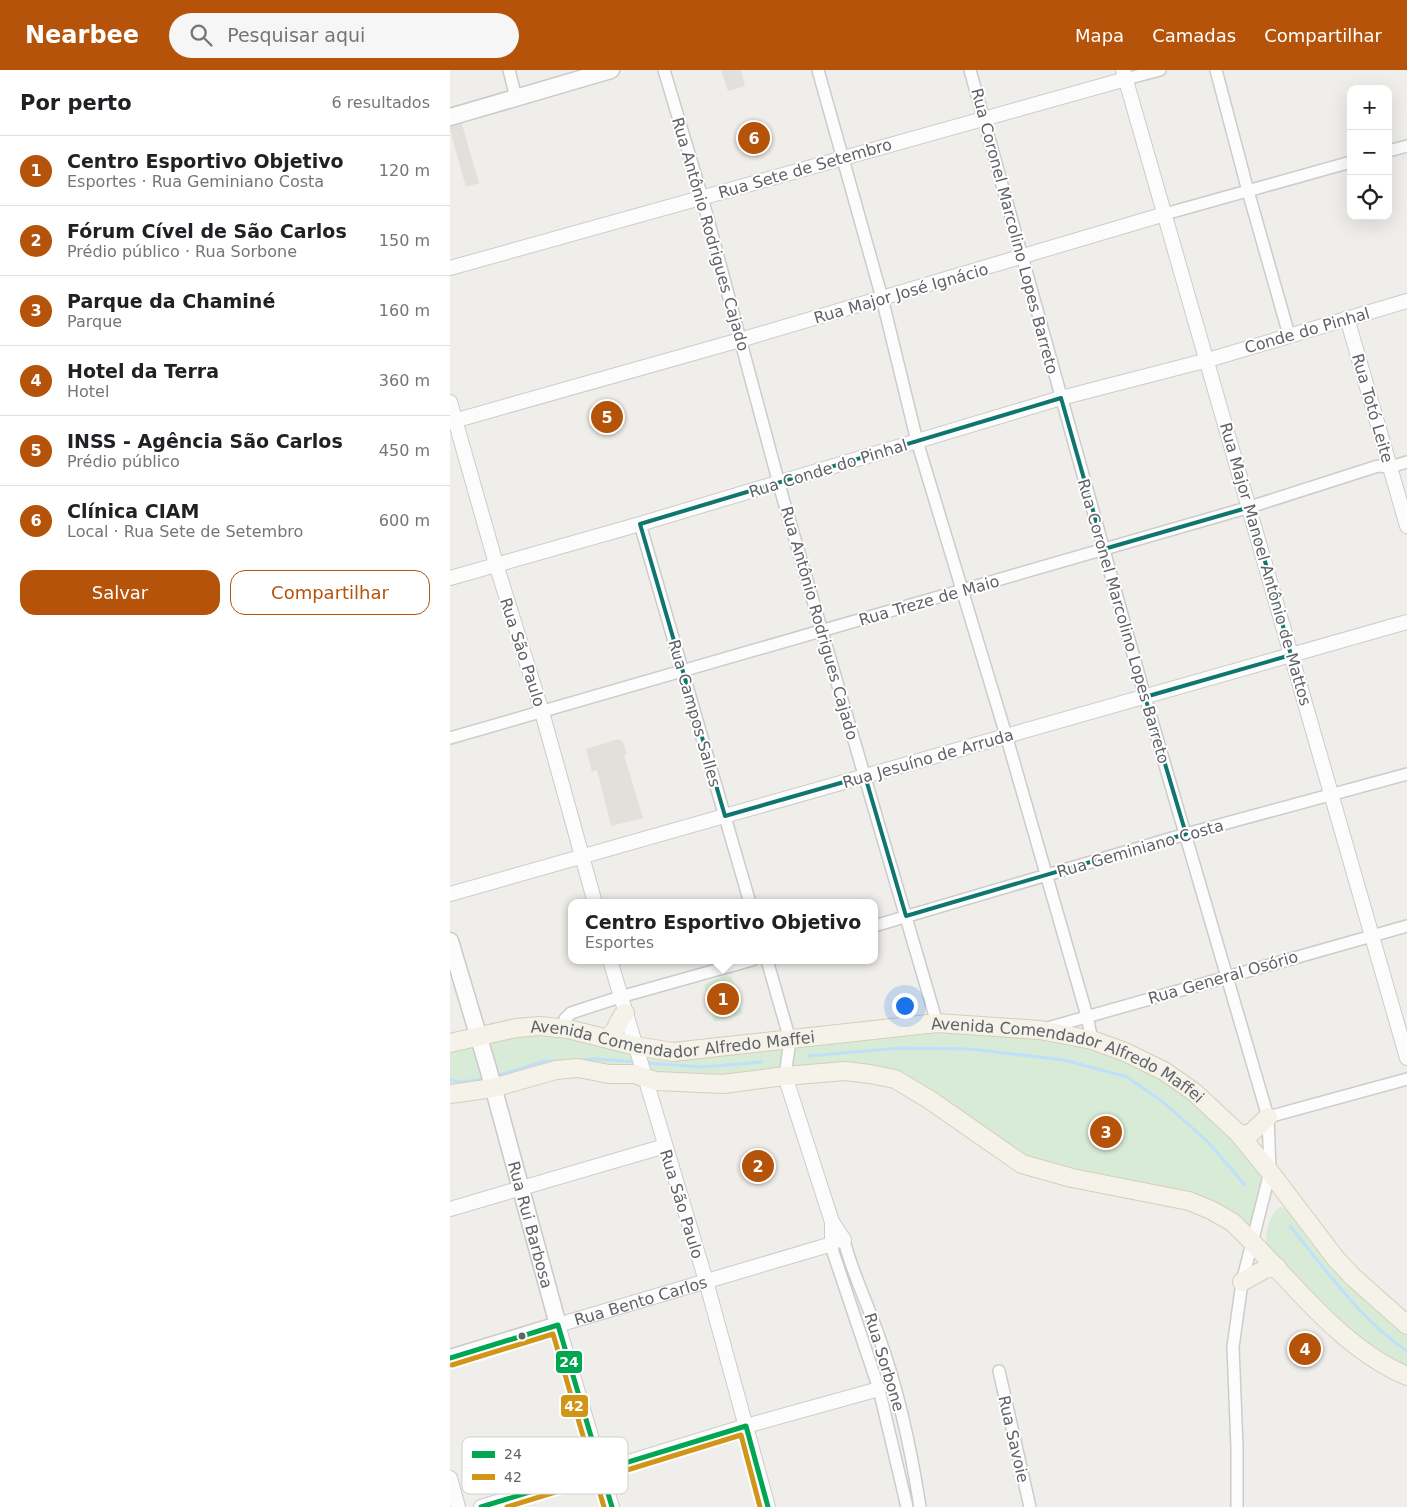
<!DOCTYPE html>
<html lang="pt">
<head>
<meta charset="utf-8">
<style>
	body { margin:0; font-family:"DejaVu Sans",sans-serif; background:#f6f6f6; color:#202124 }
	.controls { position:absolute; right:15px; top:15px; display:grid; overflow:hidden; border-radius:10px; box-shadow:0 5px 20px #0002 }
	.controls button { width:45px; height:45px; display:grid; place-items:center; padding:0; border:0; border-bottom:1px solid #e0e0e0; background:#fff; color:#202124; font:25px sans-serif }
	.you { position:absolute; left:454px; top:935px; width:18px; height:18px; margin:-12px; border:4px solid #fff; border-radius:50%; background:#1a73e8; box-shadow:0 0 0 8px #1a73e833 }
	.badge { display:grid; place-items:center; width:32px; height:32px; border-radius:50%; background:#b45309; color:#fff; font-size:16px; font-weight:700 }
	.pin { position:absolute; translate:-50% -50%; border:2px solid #fff; box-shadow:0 1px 5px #0006 }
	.popup { position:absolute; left:118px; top:829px; width:310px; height:65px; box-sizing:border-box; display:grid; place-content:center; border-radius:10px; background:#fff; filter:drop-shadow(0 1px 4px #0005); font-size:16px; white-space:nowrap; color:#757577 }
	.popup b { font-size:19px; color:#202124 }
	.popup::after { content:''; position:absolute; left:50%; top:100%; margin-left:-10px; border:10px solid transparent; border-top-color:#fff }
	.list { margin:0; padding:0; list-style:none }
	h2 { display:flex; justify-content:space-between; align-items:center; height:65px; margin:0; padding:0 20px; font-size:21px }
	h2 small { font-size:16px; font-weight:400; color:#757577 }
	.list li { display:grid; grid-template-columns:32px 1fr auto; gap:15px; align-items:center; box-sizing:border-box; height:70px; padding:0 20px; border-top:1px solid #e0e0e0 }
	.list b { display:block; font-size:19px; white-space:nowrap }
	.list p { margin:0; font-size:16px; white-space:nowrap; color:#757577 }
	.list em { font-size:16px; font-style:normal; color:#757577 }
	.actions { display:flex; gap:10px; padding:15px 20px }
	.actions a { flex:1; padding:11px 0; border:1px solid #b45309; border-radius:15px; text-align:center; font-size:18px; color:#b45309 }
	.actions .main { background:#b45309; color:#fff }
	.icon { flex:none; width:28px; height:28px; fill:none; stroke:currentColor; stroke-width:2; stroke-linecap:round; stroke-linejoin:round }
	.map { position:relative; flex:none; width:957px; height:1437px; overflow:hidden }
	header { display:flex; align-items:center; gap:30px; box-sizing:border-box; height:70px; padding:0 25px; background:#b45309; color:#fff }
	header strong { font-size:24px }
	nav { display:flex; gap:28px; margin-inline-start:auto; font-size:18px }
	.search { width:350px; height:45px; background:#f6f6f6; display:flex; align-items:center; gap:12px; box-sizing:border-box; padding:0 18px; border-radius:28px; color:#757577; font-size:19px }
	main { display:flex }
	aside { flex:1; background:#fff }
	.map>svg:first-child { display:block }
</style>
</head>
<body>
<header>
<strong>Nearbee</strong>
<div class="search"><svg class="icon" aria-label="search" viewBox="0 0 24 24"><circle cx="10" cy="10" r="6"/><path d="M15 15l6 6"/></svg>Pesquisar aqui</div>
<nav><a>Mapa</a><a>Camadas</a><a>Compartilhar</a></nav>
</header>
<main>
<aside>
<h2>Por perto<small>6 resultados</small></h2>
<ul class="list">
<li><span class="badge">1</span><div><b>Centro Esportivo Objetivo</b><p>Esportes · Rua Geminiano Costa</p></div><em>120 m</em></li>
<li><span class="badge">2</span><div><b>Fórum Cível de São Carlos</b><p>Prédio público · Rua Sorbone</p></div><em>150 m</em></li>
<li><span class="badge">3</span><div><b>Parque da Chaminé</b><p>Parque</p></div><em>160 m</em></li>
<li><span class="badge">4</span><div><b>Hotel da Terra</b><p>Hotel</p></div><em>360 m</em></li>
<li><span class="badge">5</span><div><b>INSS - Agência São Carlos</b><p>Prédio público</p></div><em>450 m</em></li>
<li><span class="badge">6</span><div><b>Clínica CIAM</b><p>Local · Rua Sete de Setembro</p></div><em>600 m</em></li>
</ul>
<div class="actions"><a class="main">Salvar</a><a>Compartilhar</a></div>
</aside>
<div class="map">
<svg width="957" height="1437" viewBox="0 0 957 1437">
	<rect width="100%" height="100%" fill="#efeeea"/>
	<!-- education -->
	<path fill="#e2e0da" d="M271,0H291L295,16L278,21Z
		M11,51L29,113L16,117L0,60V54Z
		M168,669L173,672L177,684L174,685L193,748L161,756L147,700L142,702L136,679Z"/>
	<!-- green -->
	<path fill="#d8ebd6" d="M277,906L282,907L293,944L264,952L254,915L260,911Z
		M487,953L590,960L714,1001L820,1102L803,1171L782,1152L597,1102L420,1004L273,1014L128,998L0,1024V973L66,958L223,982Z
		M831,1137H835L957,1262V1297L917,1275L892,1253L817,1176C814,1165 820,1142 831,1137Z"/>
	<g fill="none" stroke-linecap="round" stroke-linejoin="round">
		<!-- stream -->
		<path stroke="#bfe0f9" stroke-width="3" d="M358,986L449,978L520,979L614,990L677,1007L713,1032L758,1072L795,1115
			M128,990L146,989L187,992
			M196,993L253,997L312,992
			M46,1006L95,991H115
			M0,1010L12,1012L35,1009
			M840,1156C875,1199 910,1249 957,1281"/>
		<!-- minor casing -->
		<g stroke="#cbcccc" stroke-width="14">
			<path id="minor" d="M59,0L66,28
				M214,0L252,127L332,425L487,953
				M368,0L432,228L467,371L556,665L637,946L642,970
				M520,0L695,627L818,1047L820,1102L792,1212L783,1277L787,1377V1437
				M766,0L798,121L839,265
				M676,9L710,0
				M938,81L957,76
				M715,144L901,92
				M190,454L300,833
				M0,668L800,437L928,396L940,397L957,392
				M424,856L736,764L957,704
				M317,890L340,970L335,1006
				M118,959L115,955V949L121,943L170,927L302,890
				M594,959L957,856
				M818,1047L957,1009
				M549,1301L580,1437
				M457,1437L429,1319L383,1182L382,1174L394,1170C402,1203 418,1234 429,1267C449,1322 461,1379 470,1437"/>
		</g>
		<!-- tertiary casing -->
		<g stroke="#cbcccc" stroke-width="16">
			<g id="tertiary">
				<path d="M673,0L957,988"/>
				<path d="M0,198L676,9"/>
				<path d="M897,248L957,456"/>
				<path d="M0,332L46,494L92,642L145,833"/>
				<path d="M0,352L290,270L715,144"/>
				<path d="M0,508L190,454L611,328L758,290L957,231"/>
				<path d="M0,824L957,552"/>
				<path d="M160,890L256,1211L318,1437"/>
				<path d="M335,1006L382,1152L394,1170"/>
				<path d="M0,1139L215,1076"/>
				<path d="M0,1408L8,1437"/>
				<path d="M31,1437L296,1356L429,1319"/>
				<path id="s1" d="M162,1437L108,1255L382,1174V1152"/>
			</g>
		</g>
		<!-- secondary casing -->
		<g stroke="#cacacb" stroke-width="19">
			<g id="secondary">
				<path d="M0,47L161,0"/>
				<path id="s2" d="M0,871L38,998L108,1255L0,1288"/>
			</g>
		</g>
		<!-- primary casing -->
		<g stroke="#d7ceb8" stroke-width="20">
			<g id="primary">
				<path d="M158,967C168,962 167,950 175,943"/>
				<path id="s3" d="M0,973L66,958L90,956L118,959L186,976L223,982L487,953L590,960L642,970L675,982L714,1001L744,1022L788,1063L820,1102L886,1189L903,1207L957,1255"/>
				<path d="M0,1024L43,1018L106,1000L128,998L159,1004H184L206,1011L273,1014L335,1006L395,1001L420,1004L445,1009L480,1030L572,1094L622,1108L739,1131L761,1140L782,1152C836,1203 887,1277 957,1306"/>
				<path d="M788,1063L799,1065L818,1047"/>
				<path d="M792,1212L815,1199L827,1197"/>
			</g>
		</g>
		<!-- minor -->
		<use href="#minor" stroke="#fdfcfc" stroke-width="11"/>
		<!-- tertiary -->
		<use href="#tertiary" stroke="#fdfcfc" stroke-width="14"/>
		<!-- secondary -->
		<use href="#secondary" stroke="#fdfcfc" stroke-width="16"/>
		<!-- primary -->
		<use href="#primary" stroke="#f4f2e9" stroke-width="18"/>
		<!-- bus-1 casing -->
		<g stroke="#fff" stroke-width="9">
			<path id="bus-1" d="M0,1288L108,1255L162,1437
				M31,1437L296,1356L318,1437"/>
		</g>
		<!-- bus-2 casing -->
		<g stroke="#fff" stroke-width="9">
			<path id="bus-2" d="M2,1295L103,1264L154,1437
				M57,1437L291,1365L310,1437"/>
		</g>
		<!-- bus-1 -->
		<use href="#bus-1" stroke="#00a651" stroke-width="5"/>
		<!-- bus-2 -->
		<use href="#bus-2" stroke="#d1951a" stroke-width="5"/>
	</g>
	<!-- marked area -->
	<path fill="none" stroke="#0f766e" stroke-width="4" stroke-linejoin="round" d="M611,328L654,479L800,437L841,585L695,627L736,764L456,846L415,706L275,746L190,454Z"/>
	<!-- markers -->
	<circle fill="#5f6368" stroke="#fff" stroke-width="2" cx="72" cy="1266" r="4.5"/>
	<g text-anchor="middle" stroke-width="4" stroke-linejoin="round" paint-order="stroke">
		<!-- street labels -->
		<g font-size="16" fill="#5f6368" stroke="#fff">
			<text transform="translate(355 98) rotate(-16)" y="6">Rua Sete de Setembro</text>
			<text transform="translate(565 161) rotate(75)" y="6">Rua Coronel Marcolino Lopes Barreto</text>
			<text transform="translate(261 164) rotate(74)" y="6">Rua Antônio Rodrigues Cajado</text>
			<text transform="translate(451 223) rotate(-16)" y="6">Rua Major José Ignácio</text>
			<text transform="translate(857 260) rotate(-16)" y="6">Conde do Pinhal</text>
			<text transform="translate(923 338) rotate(74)" y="6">Rua Totó Leite</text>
			<text transform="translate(378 398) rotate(-17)" y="6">Rua Conde do Pinhal</text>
			<text transform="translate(816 494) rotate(74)" y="6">Rua Major Manoel Antônio de Mattos</text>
			<text transform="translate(479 530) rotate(-16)" y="6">Rua Treze de Maio</text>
			<text transform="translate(674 551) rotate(74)" y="6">Rua Coronel Marcolino Lopes Barreto</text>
			<text transform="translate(370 553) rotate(74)" y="6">Rua Antônio Rodrigues Cajado</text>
			<text transform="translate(73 582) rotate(72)" y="6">Rua São Paulo</text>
			<text transform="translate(245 643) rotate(74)" y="6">Rua Campos Salles</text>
			<text transform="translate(478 688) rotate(-16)" y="6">Rua Jesuíno de Arruda</text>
			<text transform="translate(690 778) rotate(-16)" y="6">Rua Geminiano Costa</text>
			<text transform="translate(773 907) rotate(-16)" y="6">Rua General Osório</text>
			<text dy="6" stroke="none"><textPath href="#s3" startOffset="226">Avenida Comendador Alfredo Maffei</textPath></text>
			<text dy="6" stroke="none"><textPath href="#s3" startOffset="631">Avenida Comendador Alfredo Maffei</textPath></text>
			<text transform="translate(232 1134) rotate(73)" y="6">Rua São Paulo</text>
			<text dy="6" stroke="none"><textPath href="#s2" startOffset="295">Rua Rui Barbosa</textPath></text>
			<text dy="6" stroke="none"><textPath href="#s1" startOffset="276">Rua Bento Carlos</textPath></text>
			<text transform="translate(435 1292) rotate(73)" y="6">Rua Sorbone</text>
			<text transform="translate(564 1369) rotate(77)" y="6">Rua Savoie</text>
		</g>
	</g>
	<!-- legend -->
	<rect x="12" y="1367" width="166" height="57" rx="8" fill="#fff" stroke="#cfd0d2" stroke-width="1"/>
	<rect x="22" y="1381" width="23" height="7" fill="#00a651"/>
	<rect x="22" y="1404" width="23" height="6" fill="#d1951a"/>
	<g font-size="14" fill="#5f6368">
		<text x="54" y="1389">24</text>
		<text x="54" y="1412">42</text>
	</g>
	<g stroke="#fff" stroke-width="2">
		<rect x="105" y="1280" width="28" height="24" rx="5" fill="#00a651"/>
		<rect x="110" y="1324" width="29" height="24" rx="5" fill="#d1951a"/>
	</g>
	<g font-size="14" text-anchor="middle" font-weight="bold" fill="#fff">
		<text x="119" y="1297">24</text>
		<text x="124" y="1341">42</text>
	</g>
</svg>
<div class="controls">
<button>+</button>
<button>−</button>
<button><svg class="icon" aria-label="locate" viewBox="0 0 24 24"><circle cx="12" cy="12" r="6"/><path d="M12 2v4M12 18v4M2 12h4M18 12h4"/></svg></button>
</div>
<div class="you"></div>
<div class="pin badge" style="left:273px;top:929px">1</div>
<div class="popup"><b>Centro Esportivo Objetivo</b>Esportes</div>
<div class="pin badge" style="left:308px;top:1096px">2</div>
<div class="pin badge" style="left:656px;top:1062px">3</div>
<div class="pin badge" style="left:855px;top:1279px">4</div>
<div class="pin badge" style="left:157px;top:347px">5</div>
<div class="pin badge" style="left:304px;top:68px">6</div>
</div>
</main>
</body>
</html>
